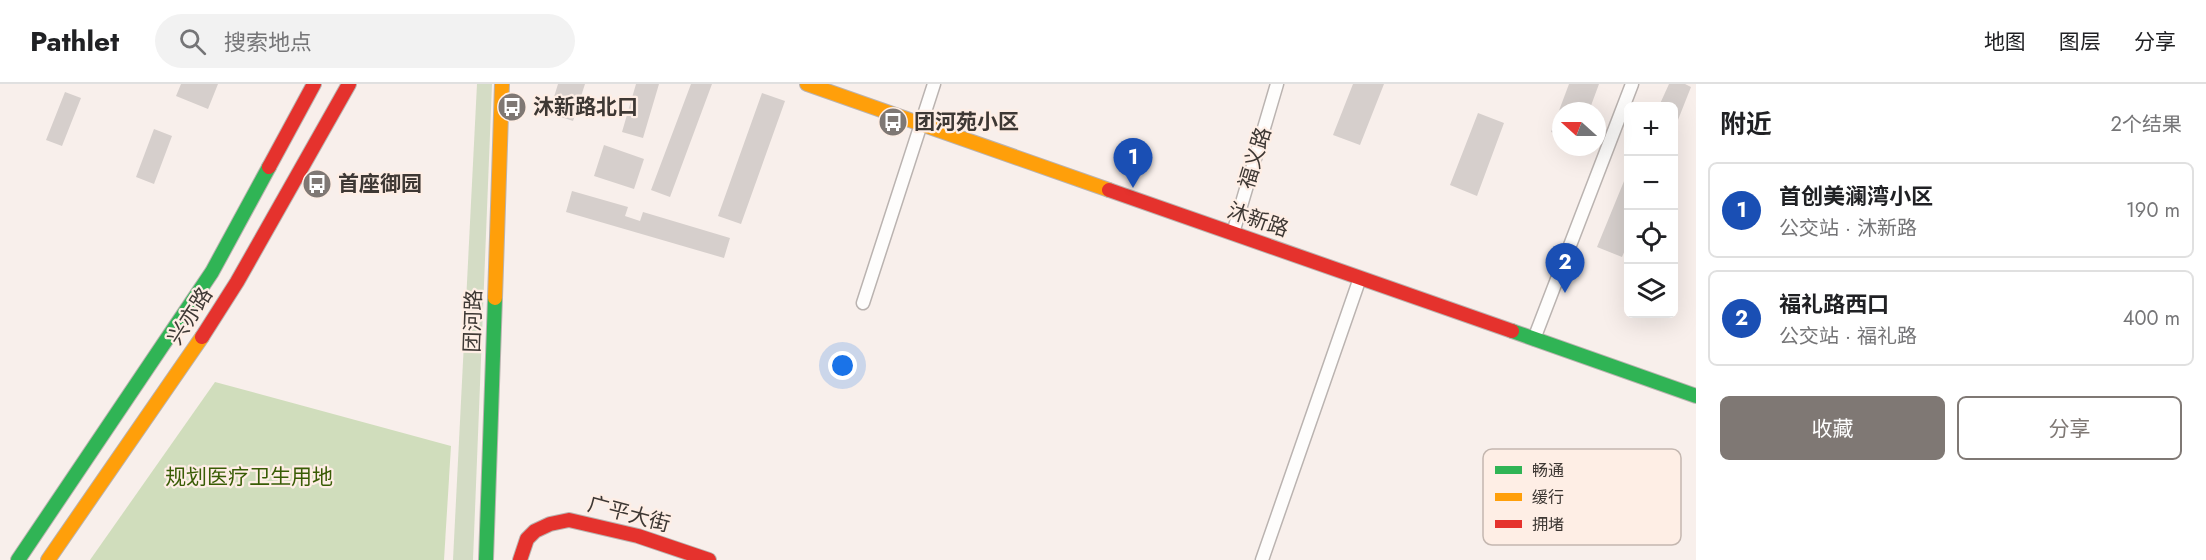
<!DOCTYPE html>
<html lang="zh">
<head>
<meta charset="utf-8">
<style>
	body { margin:0; font-family:Jost,"Noto Sans SC",sans-serif; background:#f2f2f2; color:#202124 }
	.controls { position:absolute; right:18px; top:18px; display:grid; overflow:hidden; border-radius:9px; box-shadow:0 6px 24px #0002 }
	.controls button { width:54px; height:54px; display:grid; place-items:center; padding:0; border:0; border-bottom:2px solid #e0e0e0; background:#fff; color:#202124; font:30px sans-serif }
	.compass { position:absolute; left:1552px; top:18px; width:54px; height:54px; border-radius:50%; background:#fff; box-shadow:0 6px 24px #0002; rotate:291deg }
	.you { position:absolute; left:843px; top:282px; width:21px; height:21px; margin:-15px; border:4px solid #fff; border-radius:50%; background:#1a73e8; box-shadow:0 0 0 9px #1a73e833 }
	.badge { display:grid; place-items:center; width:39px; height:39px; border-radius:50%; background:#7f7874; color:#fff; font-size:20px; font-weight:700 }
	.pin { position:absolute; translate:-50% -50px; filter:drop-shadow(0 2px 3px #0008) }
	.pin::after { content:''; position:absolute; top:32px; width:21px; height:18px; background:inherit; clip-path:polygon(0 0,100% 0,50% 100%) }
	.list { margin:0; padding:0; list-style:none }
	h2 { display:flex; justify-content:space-between; align-items:center; height:78px; margin:0; padding:0 24px; font-size:26px }
	h2 small { font-size:20px; font-weight:400; color:#757577 }
	.list li { display:grid; grid-template-columns:39px 1fr auto; gap:18px; align-items:center; box-sizing:border-box; height:96px; margin:0 12px 12px; padding:0 12px; border:2px solid #e0e0e0; border-radius:9px }
	.list b { display:block; font-size:22px; white-space:nowrap }
	.list p { margin:0; font-size:20px; white-space:nowrap; color:#757577 }
	.list em { font-size:20px; font-style:normal; color:#757577 }
	.actions { display:flex; gap:12px; padding:18px 24px }
	.actions a { flex:1; padding:14px 0; border:2px solid #7f7874; border-radius:9px; text-align:center; font-size:21px; color:#7f7874 }
	.actions .main { background:#7f7874; color:#fff }
	.icon { flex:none; width:33px; height:33px; fill:none; stroke:currentColor; stroke-width:2; stroke-linecap:round; stroke-linejoin:round }
	.map { position:relative; flex:none; width:1696px; height:476px; overflow:hidden }
	header { display:flex; align-items:center; gap:36px; box-sizing:border-box; height:84px; padding:0 30px; background:#fff; border-bottom:2px solid #e0e0e0 }
	header strong { font-size:28px }
	nav { display:flex; gap:33px; margin-inline-start:auto; font-size:21px }
	.search { width:420px; height:54px; background:#f2f2f2; display:flex; align-items:center; gap:15px; box-sizing:border-box; padding:0 21px; border-radius:33px; color:#757577; font-size:22px }
	main { display:flex }
	aside { flex:1; background:#fff }
	.map>svg:first-child { display:block }
</style>
</head>
<body>
<header>
<strong>Pathlet</strong>
<div class="search"><svg class="icon" aria-label="search" viewBox="0 0 24 24"><circle cx="10" cy="10" r="6"/><path d="M15 15l6 6"/></svg>搜索地点</div>
<nav><a>地图</a><a>图层</a><a>分享</a></nav>
</header>
<main>
<div class="map">
<svg width="1696" height="476" viewBox="0 0 1696 476">
	<rect width="100%" height="100%" fill="#f8efeb"/>
	<!-- green -->
	<path fill="#d4dcc5" d="M477,0H492L473,476H453Z"/>
	<!-- forest -->
	<path fill="#d0ddbc" d="M215,298L451,362L444,476H90Z"/>
	<!-- building -->
	<path fill="#d6cfcc" d="M181,0H218L208,25L176,12Z
		M558,0H585L573,37L549,29Z
		M636,0H659L643,54L622,48Z
		M691,0H712L670,113L651,106Z
		M1353,0H1384L1360,61L1333,51Z
		M1569,0H1599L1589,27H1561V51L1551,48Z
		M1669,0H1685L1691,3L1674,46V22H1659Z
		M65,8L81,14L62,62L46,56Z
		M762,9L785,17L741,140L718,132Z
		M1478,29L1504,39L1477,112L1450,101Z
		M154,45L172,52L154,100L136,93Z
		M604,61L644,75L634,105L594,92Z
		M1629,85V157L1622,173L1597,163Z
		M572,107L628,123L625,132L640,137L643,128L730,154L724,174L566,128Z"/>
	<g fill="none" stroke-linecap="round" stroke-linejoin="round">
		<!-- street casing -->
		<g stroke="#bab3b0" stroke-width="15">
			<path id="street" d="M1233,149L1277,0
				M863,219L934,0
				M1534,255L1632,0
				M1262,476L1360,194"/>
		</g>
		<!-- fast casing -->
		<g stroke="#bab3b0" stroke-width="16">
			<path id="fast" d="M1512,247L1696,312
				M18,476L212,188L269,83
				M486,476L495,214"/>
		</g>
		<!-- slow casing -->
		<g stroke="#bab3b0" stroke-width="16">
			<path id="slow" d="M807,0L1109,106
				M495,214L502,0
				M48,476L202,253"/>
		</g>
		<!-- jam casing -->
		<g stroke="#bab3b0" stroke-width="16">
			<path id="jam" d="M269,83L314,0
				M1109,106L1512,247
				M202,253L237,198L349,0
				M520,476L527,455L535,447L550,440L569,436L638,452L709,476"/>
		</g>
		<!-- street -->
		<use href="#street" stroke="#fefdfc" stroke-width="12"/>
		<!-- fast -->
		<use href="#fast" stroke="#30b455" stroke-width="14"/>
		<!-- slow -->
		<use href="#slow" stroke="#ff9f0a" stroke-width="14"/>
		<!-- jam -->
		<use href="#jam" stroke="#e5322d" stroke-width="14"/>
	</g>
	<!-- icons -->
	<defs>
		<g id="bus-disc" transform="scale(1.5)"><circle r="9.5" fill="#7f7874" stroke="#feeee5"/><path d="M-5-6H5V4H4V6H2V4H-2V6H-4V4H-5ZM-3.5-4V0h7V-4ZM-3.5 1.2v1.5H-2V1.2ZM2 1.2v1.5H3.5V1.2Z" fill="#fff"/></g>
	</defs>
	<g fill-rule="evenodd">
		<use href="#bus-disc" x="512" y="23"/>
		<use href="#bus-disc" x="893" y="38"/>
		<use href="#bus-disc" x="317" y="100"/>
	</g>
	<g text-anchor="middle" stroke-width="4.5" stroke-linejoin="round" paint-order="stroke">
		<!-- poi labels -->
		<g font-size="21" font-weight="bold" fill="#3e3834" stroke="#feeee5" text-anchor="start">
			<text x="533" y="30">沐新路北口</text>
			<text x="914" y="45">团河苑小区</text>
			<text x="338" y="107">首座御园</text>
		</g>
		<!-- street labels -->
		<g font-size="21" fill="#3e3834" stroke="#feeee5">
			<text transform="translate(1255 74) rotate(-73)" y="7">福义路</text>
			<text transform="translate(1258 136) rotate(19)" y="7">沐新路</text>
			<text transform="translate(190 232) rotate(-57)" y="7">兴亦路</text>
			<text transform="translate(473 237) rotate(-88)" y="7">团河路</text>
			<text transform="translate(629 430) rotate(15)" y="7">广平大街</text>
		</g>
		<!-- park labels -->
		<g font-size="21" fill="#395c05" stroke="#feeee5">
			<text x="249" y="400">规划医疗卫生用地</text>
		</g>
	</g>
	<!-- legend -->
	<rect x="1483" y="365" width="198" height="96" rx="9" fill="#feeee5" stroke="#c4b7b0" stroke-width="1.5"/>
	<rect x="1495" y="382" width="27" height="8" fill="#30b455"/>
	<rect x="1495" y="409" width="27" height="8" fill="#ff9f0a"/>
	<rect x="1495" y="436" width="27" height="8" fill="#e5322d"/>
	<g font-size="16" fill="#3e3834">
		<text x="1532" y="392">畅通</text>
		<text x="1532" y="419">缓行</text>
		<text x="1532" y="446">拥堵</text>
	</g>
</svg>
<div class="controls">
<button>+</button>
<button>−</button>
<button><svg class="icon" aria-label="locate" viewBox="0 0 24 24"><circle cx="12" cy="12" r="6"/><path d="M12 2v4M12 18v4M2 12h4M18 12h4"/></svg></button>
<button><svg class="icon" aria-label="layers" viewBox="0 0 24 24"><path d="M12 4l9 5-9 5-9-5zM3 14l9 5 9-5"/></svg></button>
</div>
<svg class="compass" viewBox="-18 -18 36 36"><path d="M0-13l5 13h-10z" fill="#e53935"/><path d="M0 13l5-13h-10z" fill="#757577"/></svg>
<div class="you"></div>
<div class="pin badge" style="left:1133px;top:104px;background:#1a4fb4">1</div>
<div class="pin badge" style="left:1565px;top:209px;background:#1a4fb4">2</div>
</div>
<aside>
<h2>附近<small>2个结果</small></h2>
<ul class="list">
<li><span class="badge" style="background:#1a4fb4">1</span><div><b>首创美澜湾小区</b><p>公交站 · 沐新路</p></div><em>190 m</em></li>
<li><span class="badge" style="background:#1a4fb4">2</span><div><b>福礼路西口</b><p>公交站 · 福礼路</p></div><em>400 m</em></li>
</ul>
<div class="actions"><a class="main">收藏</a><a>分享</a></div>
</aside>
</main>
</body>
</html>
